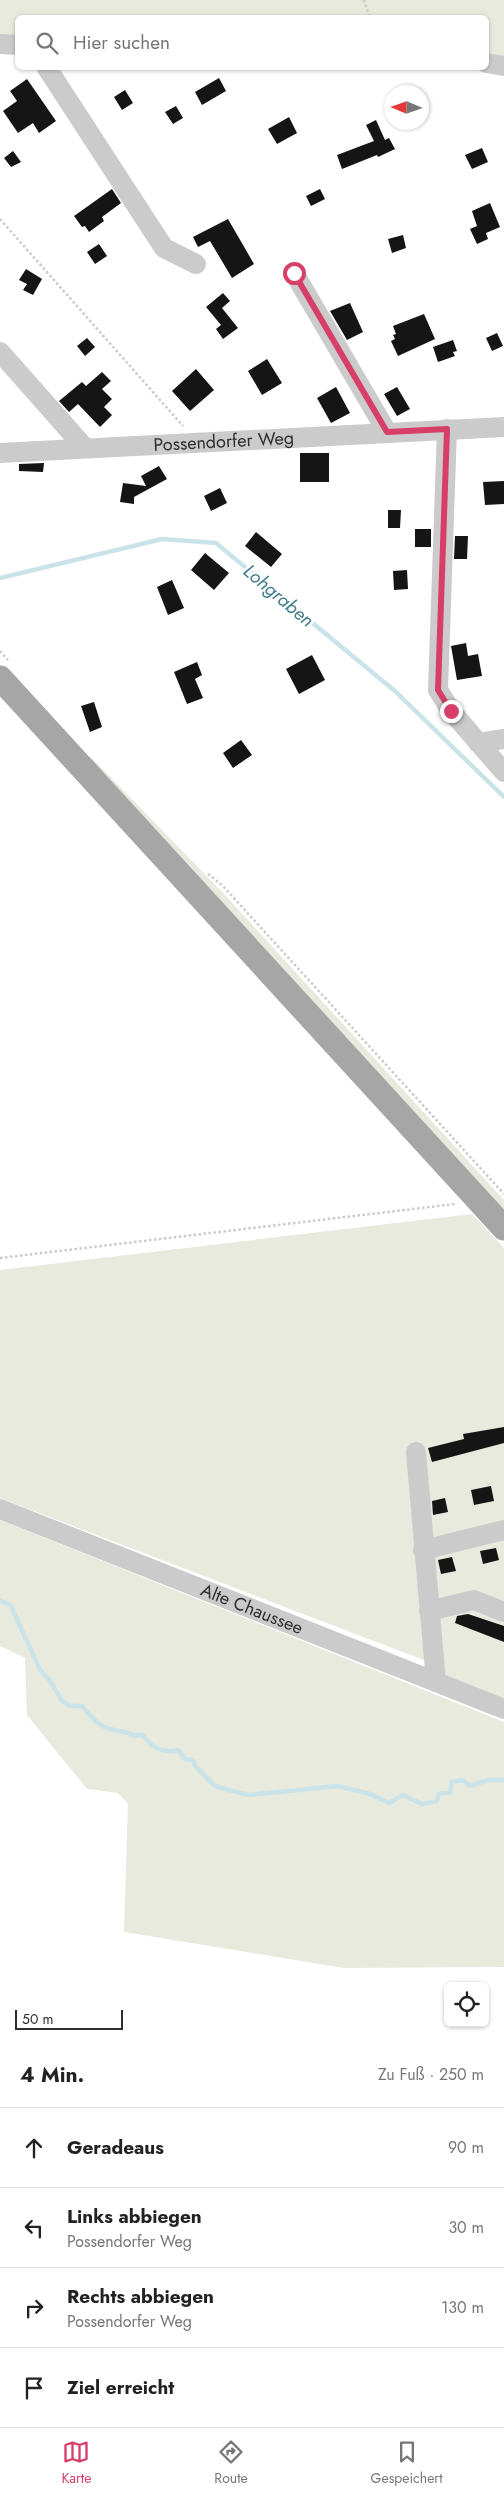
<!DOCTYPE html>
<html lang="de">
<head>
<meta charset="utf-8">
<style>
	body { margin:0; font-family:Jost,sans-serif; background:#f2f2f2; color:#222 }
	.controls { position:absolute; right:15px; bottom:15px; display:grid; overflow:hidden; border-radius:8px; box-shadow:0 1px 4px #0004 }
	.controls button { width:45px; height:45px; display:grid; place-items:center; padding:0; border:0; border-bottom:1px solid #e0e0e0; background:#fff; color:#222; font:25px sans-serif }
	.compass { position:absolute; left:384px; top:85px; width:45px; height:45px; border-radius:50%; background:#fff; box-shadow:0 1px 4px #0004; rotate:272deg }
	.scale { position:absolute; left:15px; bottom:12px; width:108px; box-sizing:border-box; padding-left:5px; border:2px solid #2e2e2e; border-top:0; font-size:14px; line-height:18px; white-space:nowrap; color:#2e2e2e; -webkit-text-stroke:4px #fff; paint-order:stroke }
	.stop { position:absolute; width:15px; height:15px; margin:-11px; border:4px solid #d73e68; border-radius:50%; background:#fff }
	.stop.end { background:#d73e68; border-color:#fff; box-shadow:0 1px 5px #0008 }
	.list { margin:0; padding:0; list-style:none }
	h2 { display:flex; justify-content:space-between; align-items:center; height:65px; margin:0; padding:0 20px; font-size:21px }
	h2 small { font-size:16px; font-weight:400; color:#767676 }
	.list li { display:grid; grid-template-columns:32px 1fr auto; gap:15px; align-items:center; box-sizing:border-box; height:80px; padding:0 20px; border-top:1px solid #e0e0e0 }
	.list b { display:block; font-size:19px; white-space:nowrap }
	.list p { margin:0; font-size:16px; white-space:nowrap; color:#767676 }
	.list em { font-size:16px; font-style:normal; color:#767676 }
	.icon { flex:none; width:28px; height:28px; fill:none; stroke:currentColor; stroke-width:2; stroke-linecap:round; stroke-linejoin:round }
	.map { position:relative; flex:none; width:504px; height:2042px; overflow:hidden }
	.search { position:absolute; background:#fff; box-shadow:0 1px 4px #0004; left:15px; right:15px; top:15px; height:55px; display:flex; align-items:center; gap:12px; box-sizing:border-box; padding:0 18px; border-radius:8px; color:#767676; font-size:19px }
	.sheet { height:385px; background:#fff }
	nav { display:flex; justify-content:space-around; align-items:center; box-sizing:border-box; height:70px; border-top:1px solid #e0e0e0; background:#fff; font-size:14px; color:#767676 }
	nav a { display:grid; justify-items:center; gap:2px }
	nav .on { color:#d73e68 }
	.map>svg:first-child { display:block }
</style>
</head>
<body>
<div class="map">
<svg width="504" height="2042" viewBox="0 0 504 2042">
	<rect width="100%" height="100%" fill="#fff"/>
	<!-- green -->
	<path fill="#e7eadd" d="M0,0H504V72L467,68H486V18H18L17,51L0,50Z
		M92,758L225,895L504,1200V1217L90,762Z
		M472,1214L504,1248V1703L438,1677L434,1664L0,1498V1270Z
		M0,1520L504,1722V1967L344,1968L124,1932L128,1804L118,1793L87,1789L27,1715L25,1658L0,1646Z"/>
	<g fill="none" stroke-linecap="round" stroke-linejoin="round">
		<!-- stream -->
		<path stroke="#cae3e9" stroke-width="4.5" d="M0,578L162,539L216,543L396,692L504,797
			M0,1600L11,1606L40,1670L51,1682L62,1701L70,1706H82C90,1715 98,1726 110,1729C119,1732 126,1730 134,1736L143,1735C151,1747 163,1754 178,1750L185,1759L193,1760L195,1766L215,1786L232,1791L249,1795L338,1786L370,1794L389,1803L403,1795L422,1804L437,1801L439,1794L450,1792L452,1782L463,1780L470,1786L488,1780H504"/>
	</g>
	<!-- building -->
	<path fill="#151515" d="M219,78L226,91L202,105L195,92Z
		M27,79L56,121L39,133L33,123L18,133L3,111L17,101L10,91Z
		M125,90L133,103L122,110L114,97Z
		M176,106L183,118L173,124L165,112Z
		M289,117L297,133L277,144L268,129Z
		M376,120L385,140L389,138L395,149L378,157L377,155L342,169L337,155L374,141L366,125Z
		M482,148L488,162L472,169L465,155Z
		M13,151L21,162L11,167L4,158Z
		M112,189L121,203L102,217L104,221L89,232L85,226L82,227L74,216Z
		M320,189L325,199L311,206L306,196Z
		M490,203L500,227L486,233L488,239L477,244L470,229L477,226L472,211Z
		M228,219L254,264L232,278L210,241L198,247L193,237Z
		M403,235L406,248L392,253L388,239Z
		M99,244L107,256L95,264L87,252Z
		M26,269L42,279L33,295L23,290L27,284L19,280Z
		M223,293L230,301L222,308L238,328L223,339L216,329L221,325L206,307Z
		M350,303L363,332L347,340L330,311Z
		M424,314L435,339L398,356L391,341L395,339L393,335L396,334L393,326Z
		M497,333L503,346L492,351L486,338Z
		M87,338L95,347L85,356L77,346Z
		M453,340L457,351L453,352L455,356L438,362L433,347Z
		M267,359L282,383L262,395L248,371Z
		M196,369L214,390L190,411L172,391Z
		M102,372L111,381L102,389L112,399L104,407L112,415L100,427L78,404L69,412L59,401L82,382L86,386Z
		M336,387L350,413L331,423L317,398Z
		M397,387L410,409L397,416L384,394Z
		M300,453H329V482H300Z
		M44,463L43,472L19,471V464Z
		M159,466L167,479L134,497V504L120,502L123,483L146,486L141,476Z
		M504,481V504L485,505L483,482Z
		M220,488L227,503L211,511L204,496Z
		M388,510H401L400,528H388Z
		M415,529H431V547H415Z
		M256,532L282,554L271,567L245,546Z
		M455,536H468L467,559H454Z
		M205,553L229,573L214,590L191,570Z
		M407,570L408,589L394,590L393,571Z
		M172,580L184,608L168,615L157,587Z
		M466,643L468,656L478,654L482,676L457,680L451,646Z
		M312,655L325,680L299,694L286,669Z
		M197,662L202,675L195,679L203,698L187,704L174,672Z
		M94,702L102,727L90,732L81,706Z
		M241,740L252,755L233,768L223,753Z
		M504,1427V1443L432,1462L428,1448L464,1439L463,1434Z
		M491,1486L494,1501L474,1505L471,1490Z
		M445,1498L448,1512L433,1515L432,1501Z
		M496,1548L499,1560L483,1564L480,1551Z
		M452,1557L456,1571L441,1574L438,1560Z
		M468,1614L504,1626V1642L455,1623L457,1616Z"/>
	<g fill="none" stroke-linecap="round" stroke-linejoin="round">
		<!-- path -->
		<path stroke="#cbcbcb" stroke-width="2.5" stroke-dasharray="2.5 2.5" stroke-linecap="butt" d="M364,0L370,18
			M0,219L183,426
			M0,651L8,660
			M208,874L222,885L504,1194
			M0,1258L455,1204"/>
		<!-- minor -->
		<g stroke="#cbcbcb" stroke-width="20">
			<path d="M0,44L18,45"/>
			<path d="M486,63L504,66"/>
			<path d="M47,68L164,248L196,264"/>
			<path d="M294,273L387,432"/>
			<path d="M0,352L85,448"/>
			<path d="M447,429L438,690L451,711L504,772"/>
			<path id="s1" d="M0,453L504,427"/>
			<path d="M478,743L504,739"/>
			<path d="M416,1452L436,1682"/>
			<path id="s2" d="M0,1509L504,1709"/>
			<path d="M423,1550L504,1530"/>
			<path d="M429,1611L474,1600L504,1612"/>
		</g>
		<!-- major -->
		<path stroke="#a6a6a6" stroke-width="25" d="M0,678L504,1228"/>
	</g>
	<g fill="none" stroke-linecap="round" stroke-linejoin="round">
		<!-- route -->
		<path stroke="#d73e68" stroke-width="6" d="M294,273L387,432L447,429L438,690L451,711"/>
	</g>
	<g text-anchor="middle" stroke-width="5" stroke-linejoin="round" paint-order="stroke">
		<!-- street labels -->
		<g font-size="18" fill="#2e2e2e" stroke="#fff">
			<text dy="6" stroke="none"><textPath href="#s1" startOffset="224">Possendorfer Weg</textPath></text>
			<text dy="6" stroke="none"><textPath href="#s2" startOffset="271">Alte Chaussee</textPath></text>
		</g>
		<!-- water labels -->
		<g font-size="19" font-style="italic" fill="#437c8a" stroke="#fff">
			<text transform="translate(279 595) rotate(40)" y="7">Lohgraben</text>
		</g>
	</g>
</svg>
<div class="controls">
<button><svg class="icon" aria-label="locate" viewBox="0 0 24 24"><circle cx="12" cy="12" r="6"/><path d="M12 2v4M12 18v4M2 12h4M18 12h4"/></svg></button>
</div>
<svg class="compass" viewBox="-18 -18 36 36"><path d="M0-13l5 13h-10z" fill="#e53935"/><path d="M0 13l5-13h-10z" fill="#767676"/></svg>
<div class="scale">50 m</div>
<div class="stop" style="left:294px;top:273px"></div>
<div class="stop end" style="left:451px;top:711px"></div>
<div class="search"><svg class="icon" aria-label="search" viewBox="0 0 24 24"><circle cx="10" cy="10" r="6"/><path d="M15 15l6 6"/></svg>Hier suchen</div>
</div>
<section class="sheet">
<h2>4 Min.<small>Zu Fuß · 250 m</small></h2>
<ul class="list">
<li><svg class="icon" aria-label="ahead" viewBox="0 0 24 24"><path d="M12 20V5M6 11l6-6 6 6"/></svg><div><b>Geradeaus</b></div><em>90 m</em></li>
<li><svg class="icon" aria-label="left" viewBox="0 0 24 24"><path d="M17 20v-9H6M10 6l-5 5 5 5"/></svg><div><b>Links abbiegen</b><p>Possendorfer Weg</p></div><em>30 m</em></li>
<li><svg class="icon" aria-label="right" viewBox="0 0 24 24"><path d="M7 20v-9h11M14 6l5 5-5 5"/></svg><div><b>Rechts abbiegen</b><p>Possendorfer Weg</p></div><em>130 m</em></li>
<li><svg class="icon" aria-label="arrive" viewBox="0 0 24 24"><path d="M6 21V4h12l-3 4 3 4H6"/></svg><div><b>Ziel erreicht</b></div></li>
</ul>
</section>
<nav>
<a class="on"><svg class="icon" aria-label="map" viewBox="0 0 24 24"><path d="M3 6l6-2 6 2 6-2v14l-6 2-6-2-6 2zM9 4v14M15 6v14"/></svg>Karte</a>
<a><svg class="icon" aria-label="directions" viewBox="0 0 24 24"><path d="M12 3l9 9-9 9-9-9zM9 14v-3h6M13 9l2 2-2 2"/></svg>Route</a>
<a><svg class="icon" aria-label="saved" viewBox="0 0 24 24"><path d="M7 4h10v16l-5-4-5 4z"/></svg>Gespeichert</a>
</nav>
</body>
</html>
